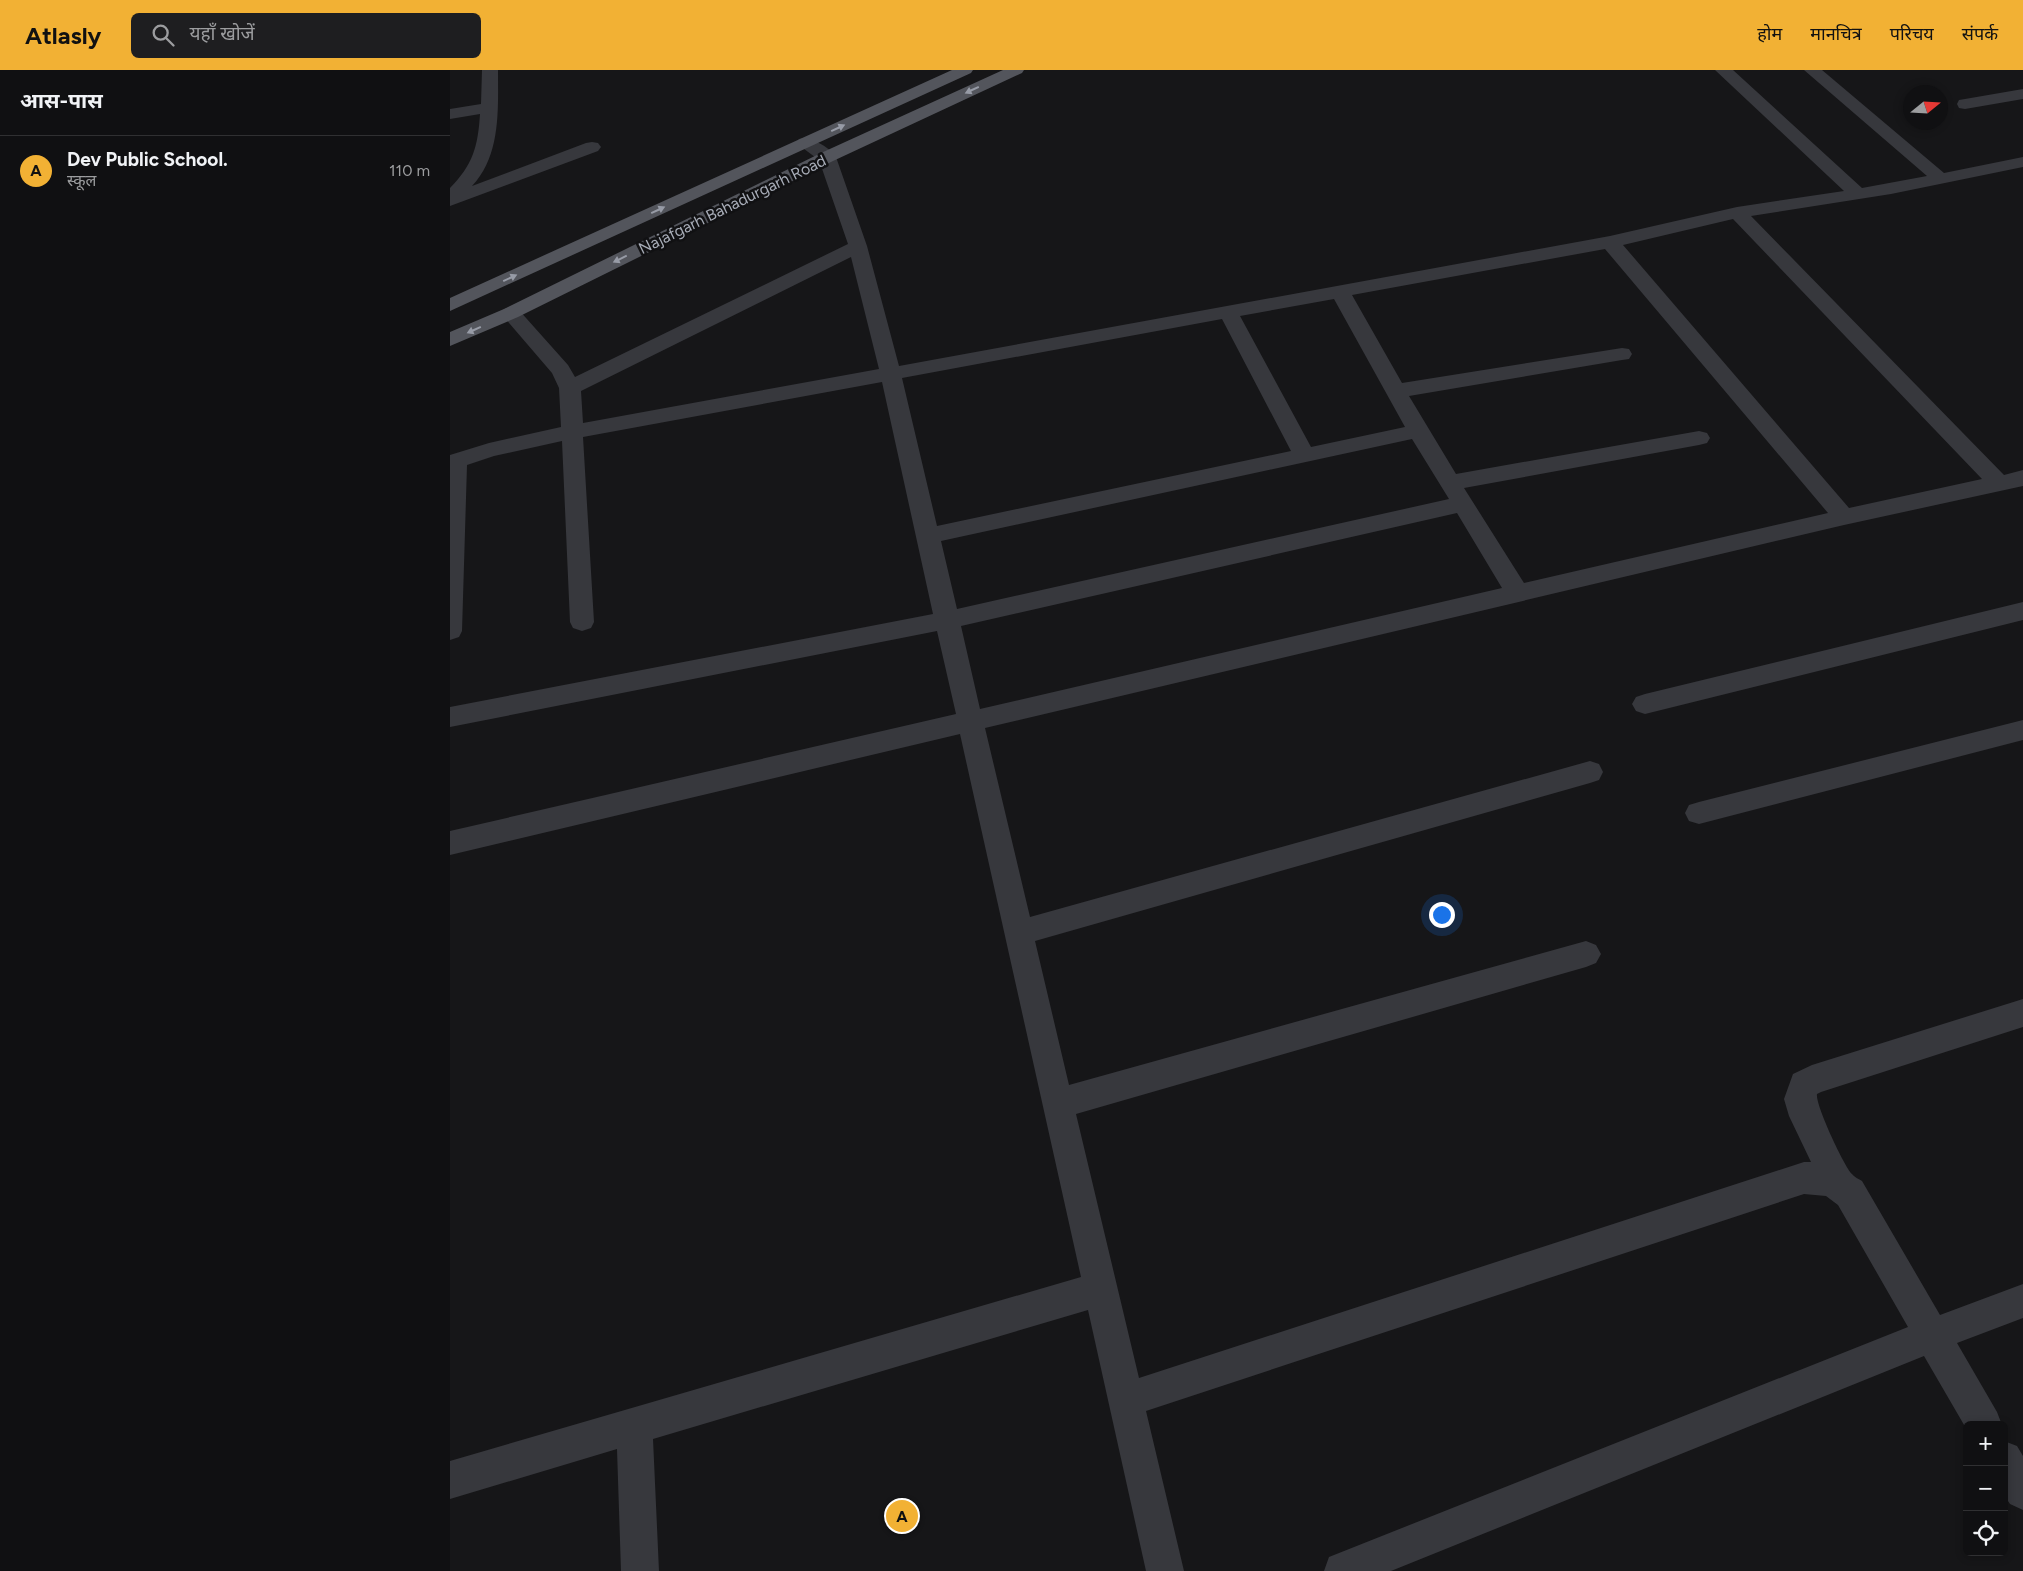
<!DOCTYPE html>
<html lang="hi">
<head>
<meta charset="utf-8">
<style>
	body { margin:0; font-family:Figtree,"Noto Sans Devanagari",sans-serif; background:#1e1e20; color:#f1f3f6 }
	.controls { position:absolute; right:15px; bottom:15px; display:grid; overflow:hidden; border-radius:8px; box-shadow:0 2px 8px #0003 }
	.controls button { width:45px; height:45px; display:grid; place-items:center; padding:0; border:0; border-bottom:1px solid #303032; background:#101012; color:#f1f3f6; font:25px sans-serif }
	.compass { position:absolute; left:1453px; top:15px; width:45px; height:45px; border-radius:50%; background:#101012; box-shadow:0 2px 8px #0003; rotate:72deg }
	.you { position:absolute; left:991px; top:844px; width:18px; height:18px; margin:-12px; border:4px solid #fff; border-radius:50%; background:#1a73e8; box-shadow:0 0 0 8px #1a73e833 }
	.badge { display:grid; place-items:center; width:32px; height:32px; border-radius:50%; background:#f2b134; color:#111; font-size:16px; font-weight:700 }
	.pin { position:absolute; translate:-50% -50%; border:2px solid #fff; box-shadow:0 1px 5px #0006 }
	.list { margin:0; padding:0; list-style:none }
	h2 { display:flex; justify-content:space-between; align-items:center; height:65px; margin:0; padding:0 20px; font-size:21px }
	h2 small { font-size:16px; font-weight:400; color:#9c9d9f }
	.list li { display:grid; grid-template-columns:32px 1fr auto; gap:15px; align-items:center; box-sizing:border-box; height:70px; padding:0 20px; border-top:1px solid #303032 }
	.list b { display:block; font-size:19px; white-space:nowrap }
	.list p { margin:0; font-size:16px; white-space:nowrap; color:#9c9d9f }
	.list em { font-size:16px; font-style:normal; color:#9c9d9f }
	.icon { flex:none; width:28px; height:28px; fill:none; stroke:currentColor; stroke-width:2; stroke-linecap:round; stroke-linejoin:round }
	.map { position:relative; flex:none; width:1573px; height:1501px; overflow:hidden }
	header { display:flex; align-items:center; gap:30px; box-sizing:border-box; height:70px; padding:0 25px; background:#f2b134; color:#111 }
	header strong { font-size:24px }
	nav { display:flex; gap:28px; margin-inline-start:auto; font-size:18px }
	.search { width:350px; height:45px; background:#1e1e20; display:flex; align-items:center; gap:12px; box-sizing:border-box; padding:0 18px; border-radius:8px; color:#9c9d9f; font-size:19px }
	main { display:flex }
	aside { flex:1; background:#101012 }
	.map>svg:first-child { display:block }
</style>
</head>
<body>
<header>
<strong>Atlasly</strong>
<div class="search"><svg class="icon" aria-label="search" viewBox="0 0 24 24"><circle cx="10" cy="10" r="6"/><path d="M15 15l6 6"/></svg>यहाँ खोजें</div>
<nav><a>होम</a><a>मानचित्र</a><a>परिचय</a><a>संपर्क</a></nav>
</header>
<main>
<aside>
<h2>आस-पास<small></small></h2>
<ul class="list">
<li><span class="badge">A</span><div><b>Dev Public School.</b><p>स्कूल</p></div><em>110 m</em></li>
</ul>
</aside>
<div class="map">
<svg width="1573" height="1501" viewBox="0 0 1573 1501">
	<rect width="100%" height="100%" fill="#161618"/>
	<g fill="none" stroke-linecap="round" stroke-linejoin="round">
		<!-- minor -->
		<path fill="#37383d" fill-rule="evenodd" d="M32,0H48C48,40 51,85 22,116L136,73L142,72L148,73L151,77L148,81L0,136V118C23,95 28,76 30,44L0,49V39L31,34Z
			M1265,0H1283L1412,118L1477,106L1354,0H1372L1494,103L1573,87V97L1441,124L1301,146L1554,405L1573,400V416L1394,455L535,658L580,847L1140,691L1149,694L1153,702L1149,710L1140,713L585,871L619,1015L1136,871L1146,875L1151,884L1146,893L1136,897L626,1044L689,1308L1354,1092H1361L1339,1046L1334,1029L1343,1004L1362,995L1573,929V957L1371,1022L1367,1024C1365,1034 1394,1096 1402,1104C1404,1107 1409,1109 1412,1111L1490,1245L1573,1214V1248L1507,1273L1547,1342L1552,1355H1517V1360L1474,1286L941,1501H874L879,1487L1458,1257L1388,1135L1376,1126L1354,1124L696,1341L734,1501H696L638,1240L203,1369L209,1501H171L167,1379L0,1429V1391L631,1207L510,664L0,785V761L506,644L487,561L0,657V637L483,544L432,312L133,367L144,552L141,558L132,561L123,558L120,552L112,371L44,386L17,395L12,561L9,567L0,570V385L39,373L111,357L109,318L102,303L54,247L51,243L54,239L61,237L68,239L118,295L125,307L398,174L369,90L346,73L349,69C361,66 379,77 386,87L417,176L449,296L1160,166L1287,137L1394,121ZM1283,149L1532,409L1399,438L1173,175ZM1155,179L1378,443L1074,513L1014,418L1249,375L1257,373L1260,368L1257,363L1249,361L1006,404L959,326L1172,290L1179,289L1182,284L1179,279L1172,278L952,313L902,225ZM401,187L429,299L133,353L131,321ZM884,229L955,357L861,377L790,246ZM772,249L841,381L487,456L452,308ZM962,369L999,429L507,539L491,471ZM1007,443L1052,518L530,639L511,556Z
			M1573,19V29L1515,39L1509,38L1507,34L1509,30L1515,29Z
			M1573,532V550L1195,644L1186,641L1182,634L1186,627L1195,624Z
			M1573,650V670L1249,754L1239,751L1235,743L1239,735L1249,732Z
			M1554,1371L1567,1376L1573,1386V1440L1560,1434L1554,1425Z"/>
		<!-- major -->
		<path fill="#53555c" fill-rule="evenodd" d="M502,0H523L521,3L0,241V228Z
			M553,0H574L572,3L383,91L68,247L0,276V262L54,239L371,83Z"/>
	</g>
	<!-- one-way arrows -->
	<defs><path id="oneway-solid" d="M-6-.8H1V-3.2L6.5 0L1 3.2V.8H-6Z" transform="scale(1.25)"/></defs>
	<g fill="#979ba6">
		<use href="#oneway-solid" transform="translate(522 20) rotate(155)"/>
		<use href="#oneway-solid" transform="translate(388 58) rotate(-25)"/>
		<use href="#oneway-solid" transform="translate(208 140) rotate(-25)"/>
		<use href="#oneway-solid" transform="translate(170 189) rotate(154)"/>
		<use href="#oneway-solid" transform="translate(60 208) rotate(-25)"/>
		<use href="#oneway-solid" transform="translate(24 260) rotate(156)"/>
	</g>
	<g text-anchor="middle" stroke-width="5" stroke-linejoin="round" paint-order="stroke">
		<!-- far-street labels -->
		<g font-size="16" fill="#a8adb8" stroke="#111113">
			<text transform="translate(282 134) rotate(-26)" y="6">Najafgarh Bahadurgarh Road</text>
		</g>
	</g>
</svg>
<div class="controls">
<button>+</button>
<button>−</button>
<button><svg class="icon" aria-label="locate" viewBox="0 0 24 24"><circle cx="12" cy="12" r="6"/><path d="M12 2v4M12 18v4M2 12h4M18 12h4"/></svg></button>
</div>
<svg class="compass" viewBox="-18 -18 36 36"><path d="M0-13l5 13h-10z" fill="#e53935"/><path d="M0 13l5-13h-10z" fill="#9c9d9f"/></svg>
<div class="you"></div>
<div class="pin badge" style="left:452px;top:1446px">A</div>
</div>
</main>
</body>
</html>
